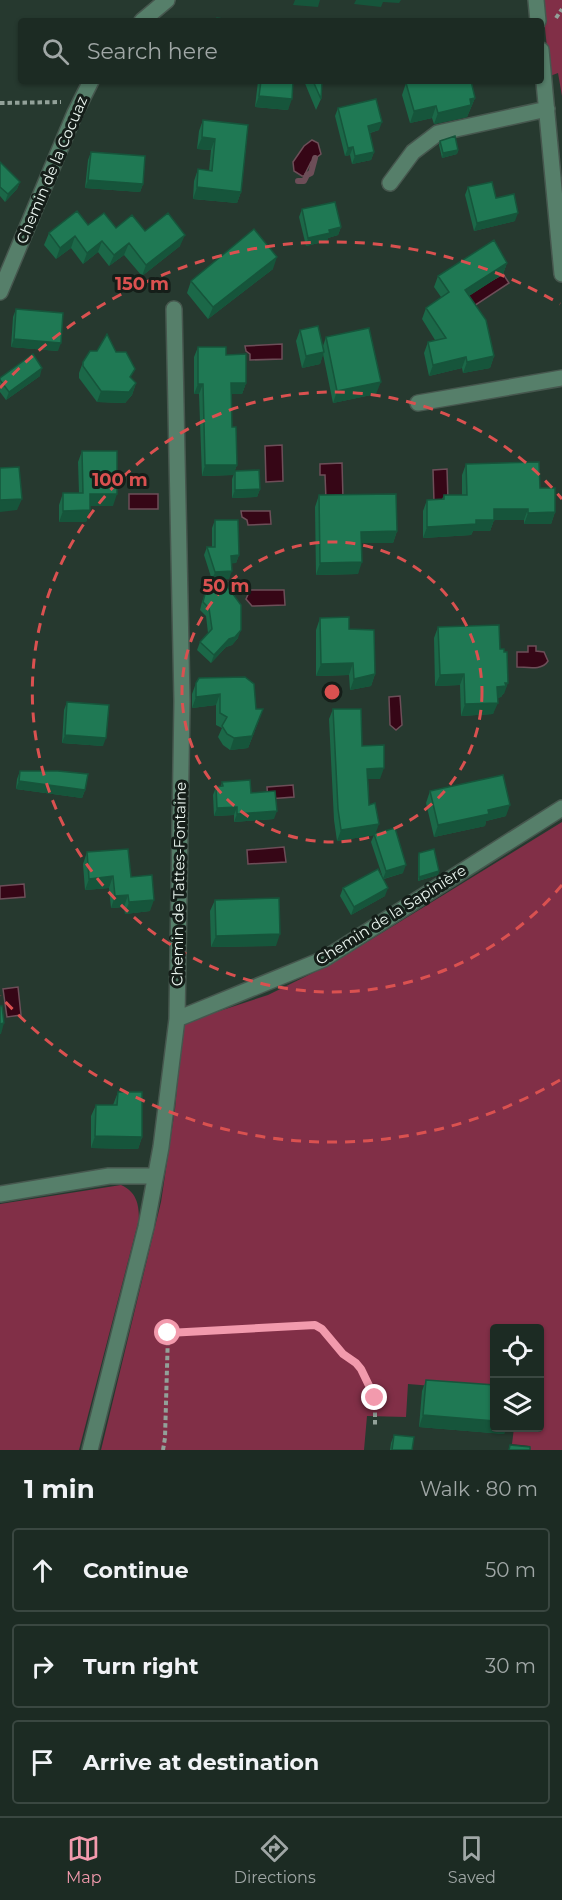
<!DOCTYPE html>
<html lang="en">
<head>
<meta charset="utf-8">
<style>
	body { margin:0; font-family:Montserrat,sans-serif; background:#293730; color:#f1f3f6 }
	.controls { position:absolute; right:18px; bottom:18px; display:grid; overflow:hidden; border-radius:6px; box-shadow:0 2px 4px #0004 }
	.controls button { width:54px; height:54px; display:grid; place-items:center; padding:0; border:0; border-bottom:2px solid #3a4741; background:#1c2b23; color:#f1f3f6; font:30px sans-serif }
	.stop { position:absolute; width:18px; height:18px; margin:-14px; border:4px solid #f29aad; border-radius:50%; background:#fff }
	.stop.end { background:#f29aad; border-color:#fff; box-shadow:0 2px 6px #0008 }
	.list { margin:0; padding:0; list-style:none }
	h2 { display:flex; justify-content:space-between; align-items:center; height:78px; margin:0; padding:0 24px; font-size:26px }
	h2 small { font-size:20px; font-weight:400; color:#a0a7a6 }
	.list li { display:grid; grid-template-columns:39px 1fr auto; gap:18px; align-items:center; box-sizing:border-box; height:84px; margin:0 12px 12px; padding:0 12px; border:2px solid #3a4741; border-radius:6px }
	.list b { display:block; font-size:22px; white-space:nowrap }
	.list em { font-size:20px; font-style:normal; color:#a0a7a6 }
	.icon { flex:none; width:33px; height:33px; fill:none; stroke:currentColor; stroke-width:2; stroke-linecap:round; stroke-linejoin:round }
	.map { position:relative; flex:none; width:562px; height:1450px; overflow:hidden }
	.search { position:absolute; background:#1c2b23; box-shadow:0 2px 4px #0004; left:18px; right:18px; top:18px; height:66px; display:flex; align-items:center; gap:15px; box-sizing:border-box; padding:0 21px; border-radius:6px; color:#a0a7a6; font-size:22px }
	.sheet { height:366px; background:#1c2b23 }
	nav { display:flex; justify-content:space-around; align-items:center; box-sizing:border-box; height:84px; border-top:2px solid #3a4741; background:#1c2b23; font-size:16px; color:#a0a7a6 }
	nav a { display:grid; justify-items:center; gap:3px }
	nav .on { color:#f29aad }
	.map>svg:first-child { display:block }
</style>
</head>
<body>
<div class="map">
<svg width="562" height="1450" viewBox="0 0 562 1450">
	<rect width="100%" height="100%" fill="#26392f"/>
	<!-- green -->
	<path fill="#812f47" d="M542,0H562V96L558,73L550,76Z
		M562,822V1450H530V1446L512,1444L514,1428H540V1328H494V1391L408,1384L406,1417L367,1416L364,1450H101L161,1202L175,1109L183,1023L268,995L333,963Z
		M121,1185C136,1192 139,1203 139,1219L79,1450H0V1204Z"/>
	<!-- water -->
	<path fill="#360616" stroke="#6d4e58" stroke-width="1.5" d="M312,140L318,143L321,154L311,162L304,176H302L294,171L293,162L304,146Z
		M503,274L509,283L474,306L466,294Z
		M282,344V359L250,360V354L246,351L245,346Z
		M282,445L283,481L266,482L265,446Z
		M342,463L343,499H326L325,475H320V464Z
		M447,469L448,501L434,502L433,470Z
		M129,494H158V509H129Z
		M241,511H270L271,524L248,525L247,520L242,517Z
		M250,590H284L285,605L252,606L246,599Z
		M528,646H536V651L544,652L548,661C542,671 527,667 517,667V652H528Z
		M400,696L402,725L396,730L390,725L389,697Z
		M293,785L294,797L268,799L267,787Z
		M284,847L286,862L248,864L247,850Z
		M24,884L25,897L0,899V886Z
		M18,987L21,1015L7,1017L3,989Z"/>
	<g fill="none" stroke-linecap="round" stroke-linejoin="round">
		<!-- stream -->
		<path stroke="#6d4e58" stroke-width="6" d="M298,181H304L307,175L311,173L315,158"/>
		<!-- minor casing -->
		<g stroke="#46574e" stroke-width="18">
			<path id="minor" d="M536,0L538,21
				M142,21L167,0
				M541,50L562,274
				M390,183L413,152L438,133L547,109
				M0,292L75,113L91,81
				M418,403L562,378
				M177,1019L324,959L562,808
				M0,1194L109,1176H154
				M90,1450L146,1227L161,1147L177,1019L182,701L174,309"/>
		</g>
		<!-- path -->
		<path stroke="#92a199" stroke-width="4" stroke-dasharray="4.5 3" stroke-linecap="butt" d="M556,18L562,9
			M0,103L61,102
			M163,1450L165,1438L168,1333L311,1325L322,1329L343,1354L361,1369L375,1398V1426"/>
		<!-- minor -->
		<use href="#minor" stroke="#567f6a" stroke-width="15"/>
	</g>
	<!-- wall -->
	<path fill="#1b6848" d="M258,81H293L288,110L255,107Z
		M304,81H322L321,99L316,110Z
		M406,83L475,98L467,117L434,124L432,118L410,123L402,95Z
		M338,108L379,130L370,133L374,152L371,160L352,164L350,155L345,156L335,116Z
		M203,120L248,125L241,192L237,203L193,199L194,181L198,169L209,171L211,150L197,149L199,131Z
		M440,141L458,150L457,154L442,158L439,145Z
		M91,152L143,184L140,192L85,188L88,160Z
		M0,162L20,182L17,189L5,202L0,196Z
		M468,187L496,198L515,221L474,231L465,195Z
		M302,209L341,227L338,235L328,238L327,241L306,246L299,217Z
		M88,225L145,231L180,246L142,276L124,255L109,266L98,252L83,264L71,248L56,259L44,245L49,233Z
		M507,263L503,274L469,296L494,356L490,368L463,373L462,368L429,376L424,353L428,342L435,340L422,319L426,308L441,297L434,287L438,276Z
		M273,269L208,319L187,293L191,281Z
		M16,309L58,351L11,347L13,317Z
		M300,330L323,346L326,337L376,394L333,403L323,354L320,364L302,368L296,341Z
		M198,347L226,355L246,383L242,394H231L232,427L237,465L233,475L202,476L199,394H194V357Z
		M116,352L132,379L136,383L132,395L125,403L97,402L79,378V373L83,362Z
		M40,376L6,400L0,392V378Z
		M82,451L113,506H90V510L86,522H59V505L63,493H79L78,462Z
		M466,464L540,488L555,512L551,524H524V520H494L490,531H473L471,535L423,538V511L427,500L442,499L444,495H462V475Z
		M235,471L260,489L257,497L232,498V479Z
		M319,495L397,531L393,543H362L358,574L316,575L315,507Z
		M215,520L239,555L236,563H231L229,579H223L238,638L232,645L226,647L211,663L197,650L200,642L208,633L206,616L200,610L202,602L205,594L219,579L212,580L204,555L207,547H212V528Z
		M320,618L349,629L375,674L371,686L350,690L349,675L316,676V630Z
		M438,627L500,649L504,694H503L501,697L497,698L493,714L461,716L460,685L435,686L434,638Z
		M196,683L256,709L259,720L248,748L230,750L223,745L218,737L222,728L216,725V705L192,708V694Z
		M67,702L103,746L62,743L64,710Z
		M333,709L362,746L380,779H368L369,805L376,834L403,873L384,879L385,896L351,915L340,896L343,888L382,875L371,842L374,835L337,841L334,820L329,719Z
		M20,771L85,790L82,798L16,789L17,779Z
		M222,782L251,793L274,819L234,822V815L214,816L213,795L216,787L221,786Z
		M430,791L506,816L486,821L485,826L434,837L426,803Z
		M87,852L131,877L150,911L125,914L124,907L111,908L109,888L85,890L83,864Z
		M419,853L439,871L438,875L418,881V857Z
		M215,900L276,946L211,947L210,911Z
		M118,1092L142,1137L138,1149L91,1148V1116L96,1105H113Z
		M426,1380L495,1428H506L504,1434L419,1427L422,1391Z
		M394,1435L412,1450H390L391,1443Z"/>
	<!-- shaded-wall -->
	<path fill="#16553b" d="M295,0H320L318,7L293,5Z
		M356,0H401L399,3L383,2L381,7L354,4Z
		M259,96L292,99L288,110L255,107Z
		M475,98L467,117L434,124L438,113L470,99Z
		M436,106L432,118L410,123L414,111Z
		M382,122L379,130L365,134L368,126Z
		M202,137L215,139L211,150L197,149Z
		M353,147L350,155L345,156L348,148Z
		M458,150L457,154L442,158L443,153Z
		M374,152L371,160L352,164L355,156Z
		M88,180L143,184L140,192L85,188Z
		M20,182L17,189L5,202L8,194Z
		M197,187L241,192L237,203L193,199Z
		M518,213L515,221L474,231L477,223Z
		M341,227L338,235L328,238L327,241L306,246L308,238L329,230Z
		M185,235L180,246L142,276L146,265Z
		M75,236L71,248L56,259L60,248Z
		M102,241L98,252L83,264L87,253Z
		M129,243L124,255L109,266L114,255Z
		M277,257L273,269L208,319L213,307Z
		M507,263L503,274L461,301L465,290Z
		M14,339L61,343L58,351L11,347Z
		M324,352L320,364L302,368L306,356Z
		M494,356L490,368L463,373L467,362Z
		M466,357L462,368L429,376L433,365Z
		M42,368L40,376L6,400L9,392Z
		M381,382L376,394L333,403L337,391Z
		M136,383L132,395L125,403L97,402L101,391Z
		M231,383H246L242,394H228Z
		M198,384H203L199,394H194Z
		M205,465H237L233,475L202,476Z
		M260,489L257,497L232,498L235,490Z
		M90,494H117L113,506H85Z
		M22,499L17,510L0,512V500Z
		M494,509H528L524,520H494L490,531H473L471,535L423,538L427,527Z
		M90,510L86,522H59L63,511Z
		M555,512L551,524H524L528,513Z
		M397,531L393,543H357L361,532Z
		M239,555L236,563L228,564L231,556Z
		M362,562L358,574L316,575L320,563Z
		M232,571L229,579L212,580L215,572Z
		M241,630L238,638L232,645L226,647L211,663L214,655L229,639Z
		M353,663L349,675L316,676L321,664Z
		M375,674L371,686L350,690L354,679Z
		M464,674L460,685L435,686L440,675Z
		M505,683H508L504,694H503L501,697L493,698L497,687Z
		M220,694L216,705L192,708L196,697Z
		M498,703L493,714L461,716L465,704Z
		M263,709L248,748L230,750L234,738Z
		M65,735L106,738L103,746L62,743Z
		M384,768L380,779H364L367,769Z
		M19,781L85,790L82,798L16,789Z
		M510,805L506,816L486,821L485,826L434,837L438,825L488,810Z
		M237,807L234,815L214,816L217,808Z
		M277,811L274,819L234,822L237,814Z
		M379,824L375,835L337,841L341,830Z
		M406,865L403,873L383,879L386,871Z
		M439,871L438,875L418,881L419,877Z
		M113,876L109,888L85,890L89,879Z
		M388,888L385,896L351,915L354,907Z
		M128,895L124,907L111,908L115,896Z
		M154,900L150,911L125,914L129,902Z
		M280,934L276,946L211,947L216,936Z
		M4,1023L1,1034H0V1024Z
		M95,1136L142,1137L138,1149L91,1148Z
		M423,1415L495,1421V1428H506L504,1434L419,1427Z"/>
	<!-- building -->
	<path fill="#1f7954" stroke="#16553b" stroke-width="1.5" d="M217,18L236,21H217Z
		M261,81H293L292,99L259,96Z
		M313,81H322L321,99Z
		M418,81H471L475,98L470,99L471,105L438,113L436,106L414,111L406,83Z
		M376,99L382,122L368,126L374,152L355,156L353,147L348,148L338,108Z
		M203,120L248,125L241,192L197,187L198,169L212,171L215,139L202,137Z
		M455,136L458,150L443,153L440,141Z
		M91,152L145,156L143,184L88,180Z
		M0,162L20,182L8,194L0,187Z
		M492,182L496,198L514,194L518,213L477,223L468,187Z
		M335,202L341,227L329,230L330,233L308,238L302,209Z
		M77,211L88,225L104,213L116,228L132,215L145,231L168,213L185,235L146,265L129,243L114,255L102,241L87,253L75,236L60,248L49,233Z
		M254,229L277,257L213,307L191,281Z
		M494,240L507,263L465,290L486,320L494,356L467,362L466,357L433,365L428,342L446,338L426,308L449,292L438,276Z
		M16,309L63,313L61,343L14,339Z
		M318,326L324,352L306,356L300,330Z
		M369,328L381,382L337,391L326,337Z
		M107,334L116,352H126L135,369L130,377L136,383L129,392L101,391L83,366V362L90,351H97Z
		M198,347H226V355L246,354V383H231L232,427H236L237,465H205L203,384H198Z
		M33,354L42,368L9,392L0,380V378Z
		M82,451H117V494H90V510L63,511V493H83Z
		M539,462L540,488H555V512L528,513V509H494V520H476V524L427,527V500L444,499V495H467L466,464Z
		M19,467L22,499L0,500V468Z
		M259,470L260,489L235,490V471Z
		M396,494L397,531L361,532L362,562L320,563L319,495Z
		M215,520H238L239,555L231,556L232,571L215,572L207,547H215Z
		M221,578L241,605V630L235,637L229,639L214,655L200,642L212,629L209,608L203,602L205,594Z
		M349,617V629L374,630L375,674L354,679L353,663L321,664L320,618Z
		M499,625L500,649H504V652H507L508,683H505L506,686L497,687L498,703L465,704L464,674L440,675L438,627Z
		M245,677L254,684L256,709H263L252,736L234,738L227,734L222,726L227,717L220,713V694L196,697V683L199,678Z
		M67,702L109,705L106,738L65,735Z
		M333,709H361L362,746L384,745V768L367,769L369,805L375,803L379,824L341,830L338,809Z
		M20,771H58L88,774L85,790L19,781Z
		M503,775L510,805L488,810L489,814L438,825L430,791Z
		M250,780L251,793L275,791L277,811L237,814V807L217,808L216,787L223,786L222,782Z
		M395,828L406,865L386,871L374,834Z
		M128,849L131,877L152,875L154,900L129,902L128,895L115,896L113,876L89,879L87,852Z
		M434,849L439,871L419,877V853Z
		M378,869L388,888L354,907L343,888Z
		M279,898L280,934L216,936L215,900Z
		M0,1006H2L4,1023L0,1024Z
		M118,1092H142V1137L95,1136L96,1105H117Z
		M426,1380L495,1385V1421L423,1415Z
		M394,1435L414,1437L412,1450H392Z
		M510,1445L530,1447V1450H509Z"/>
	<g fill="none" stroke-linecap="round" stroke-linejoin="round">
		<!-- route -->
		<path stroke="#f29aad" stroke-width="8" d="M168,1333L315,1325L322,1329L343,1354L356,1363L361,1369L375,1398"/>
	</g>
	<!-- distance rings -->
	<g fill="none" stroke="#da5150" stroke-width="3" stroke-dasharray="10 8">
		<circle cx="332" cy="692" r="150"/>
		<path d="M562 885A300 300 0 1 1 562 499"/>
		<path d="M560 1080A450 450 0 0 1 0 996M0 388A450 450 0 0 1 560 304"/>
	</g>
	<g text-anchor="middle" stroke-width="6" stroke-linejoin="round" paint-order="stroke">
		<!-- street labels -->
		<g font-size="15" fill="#ecf7f1" stroke="#151e19">
			<text transform="translate(52 170) rotate(-67)" y="5">Chemin de la Cocuaz</text>
			<text transform="translate(179 884) rotate(-89)" y="5">Chemin de Tattes-Fontaine</text>
			<text transform="translate(391 915) rotate(-32)" y="5">Chemin de la Sapinière</text>
		</g>
	</g>
	<circle cx="332" cy="692" r="9" fill="#da5150" stroke="#151e19" stroke-width="3"/>
	<g font-size="18" text-anchor="middle" font-weight="bold" fill="#da5150" stroke="#151e19" stroke-width="6" stroke-linejoin="round" paint-order="stroke">
		<text x="142" y="290">150 m</text>
		<text x="120" y="486">100 m</text>
		<text x="226" y="592">50 m</text>
	</g>
</svg>
<div class="controls">
<button><svg class="icon" aria-label="locate" viewBox="0 0 24 24"><circle cx="12" cy="12" r="6"/><path d="M12 2v4M12 18v4M2 12h4M18 12h4"/></svg></button>
<button><svg class="icon" aria-label="layers" viewBox="0 0 24 24"><path d="M12 4l9 5-9 5-9-5zM3 14l9 5 9-5"/></svg></button>
</div>
<div class="stop" style="left:168px;top:1333px"></div>
<div class="stop end" style="left:375px;top:1398px"></div>
<div class="search"><svg class="icon" aria-label="search" viewBox="0 0 24 24"><circle cx="10" cy="10" r="6"/><path d="M15 15l6 6"/></svg>Search here</div>
</div>
<section class="sheet">
<h2>1 min<small>Walk · 80 m</small></h2>
<ul class="list">
<li><svg class="icon" aria-label="ahead" viewBox="0 0 24 24"><path d="M12 20V5M6 11l6-6 6 6"/></svg><div><b>Continue</b></div><em>50 m</em></li>
<li><svg class="icon" aria-label="right" viewBox="0 0 24 24"><path d="M7 20v-9h11M14 6l5 5-5 5"/></svg><div><b>Turn right</b></div><em>30 m</em></li>
<li><svg class="icon" aria-label="arrive" viewBox="0 0 24 24"><path d="M6 21V4h12l-3 4 3 4H6"/></svg><div><b>Arrive at destination</b></div></li>
</ul>
</section>
<nav>
<a class="on"><svg class="icon" aria-label="map" viewBox="0 0 24 24"><path d="M3 6l6-2 6 2 6-2v14l-6 2-6-2-6 2zM9 4v14M15 6v14"/></svg>Map</a>
<a><svg class="icon" aria-label="directions" viewBox="0 0 24 24"><path d="M12 3l9 9-9 9-9-9zM9 14v-3h6M13 9l2 2-2 2"/></svg>Directions</a>
<a><svg class="icon" aria-label="saved" viewBox="0 0 24 24"><path d="M7 4h10v16l-5-4-5 4z"/></svg>Saved</a>
</nav>
</body>
</html>
